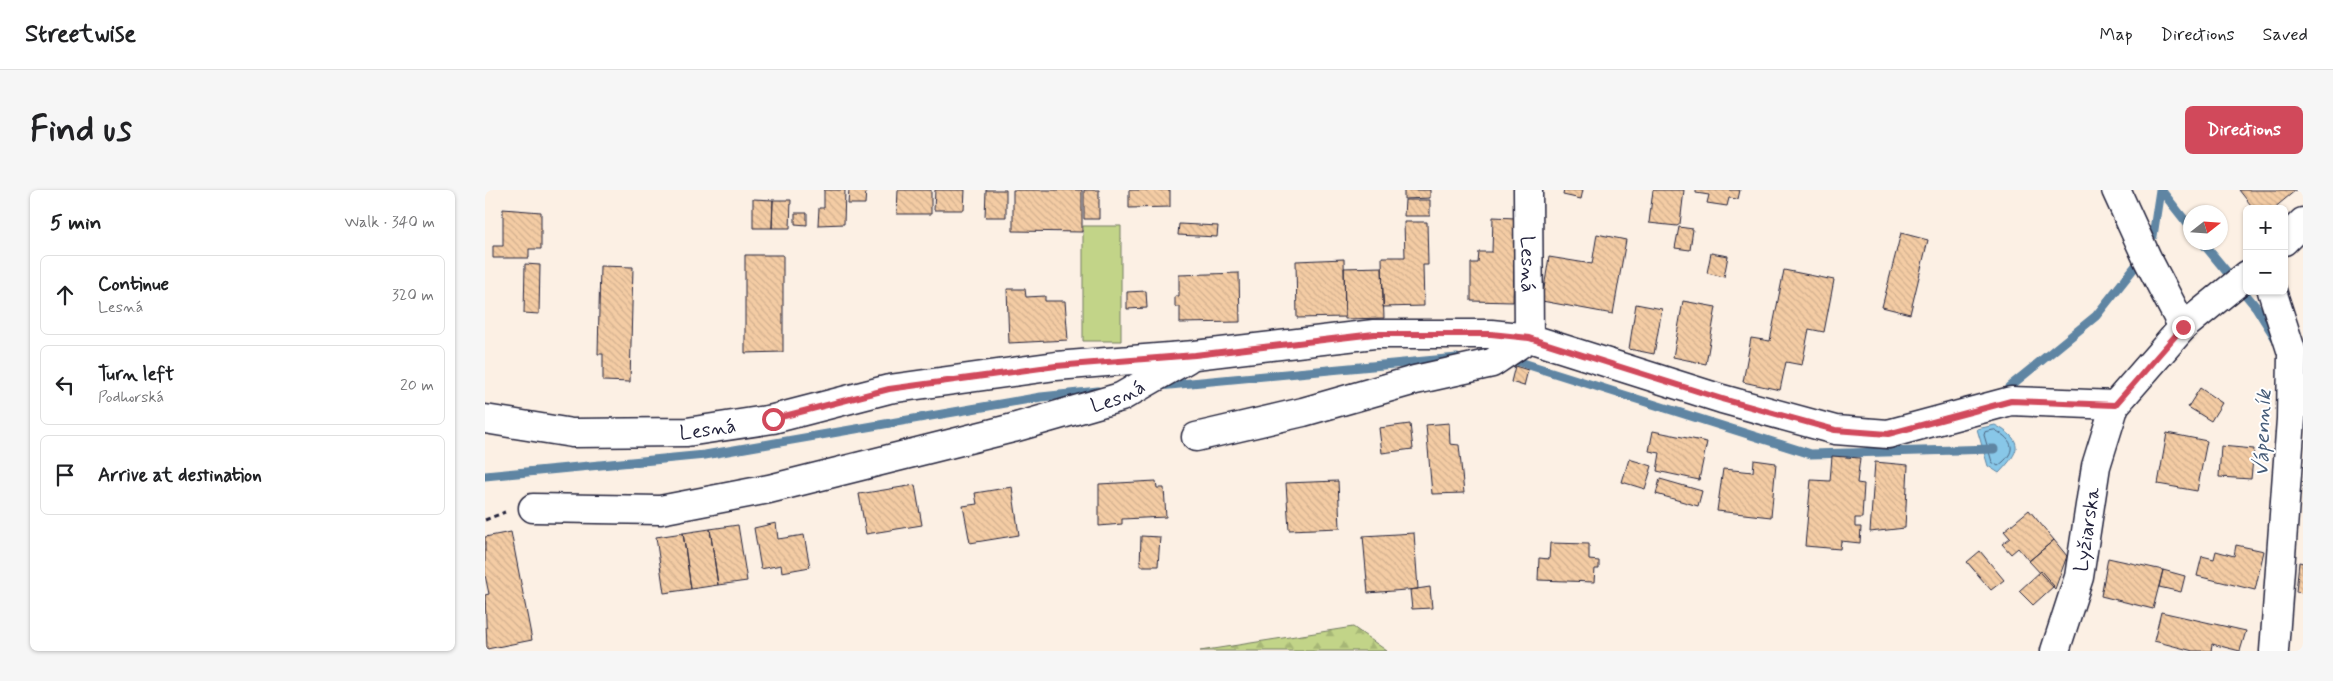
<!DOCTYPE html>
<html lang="en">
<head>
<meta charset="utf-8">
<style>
	body { margin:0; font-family:Mynerve,sans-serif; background:#f6f6f6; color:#202124 }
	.controls { position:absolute; right:15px; top:15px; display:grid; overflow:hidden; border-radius:8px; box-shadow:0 1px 4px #0004 }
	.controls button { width:45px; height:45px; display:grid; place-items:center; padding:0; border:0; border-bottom:1px solid #e0e0e0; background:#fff; color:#202124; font:25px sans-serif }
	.compass { position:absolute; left:1698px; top:15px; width:45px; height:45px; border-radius:50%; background:#fff; box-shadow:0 1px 4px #0004; rotate:73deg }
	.stop { position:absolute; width:15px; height:15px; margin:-11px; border:4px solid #d1495b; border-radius:50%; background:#fff }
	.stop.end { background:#d1495b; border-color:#fff; box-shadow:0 1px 5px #0008 }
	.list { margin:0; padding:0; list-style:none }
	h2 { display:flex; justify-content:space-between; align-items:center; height:65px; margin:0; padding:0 20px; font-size:21px }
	h2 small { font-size:16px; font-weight:400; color:#757577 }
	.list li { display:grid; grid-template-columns:32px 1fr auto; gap:15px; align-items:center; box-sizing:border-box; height:80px; margin:0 10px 10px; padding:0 10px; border:1px solid #e0e0e0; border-radius:8px }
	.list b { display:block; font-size:19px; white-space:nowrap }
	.list p { margin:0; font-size:16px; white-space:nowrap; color:#757577 }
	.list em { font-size:16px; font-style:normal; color:#757577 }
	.icon { flex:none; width:28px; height:28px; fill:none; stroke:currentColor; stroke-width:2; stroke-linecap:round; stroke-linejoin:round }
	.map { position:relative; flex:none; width:1818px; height:461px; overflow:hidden; border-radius:8px }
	header { display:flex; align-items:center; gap:30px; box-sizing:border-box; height:70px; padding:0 25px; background:#fff; border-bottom:1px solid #e0e0e0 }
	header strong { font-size:24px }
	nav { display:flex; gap:28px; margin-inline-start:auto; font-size:18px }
	.intro { display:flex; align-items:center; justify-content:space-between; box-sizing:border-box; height:120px; padding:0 30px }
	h1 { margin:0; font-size:35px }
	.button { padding:12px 22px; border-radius:8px; background:#d1495b; color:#fff; font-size:18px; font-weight:700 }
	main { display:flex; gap:30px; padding:0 30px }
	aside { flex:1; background:#fff; border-radius:8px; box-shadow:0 1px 4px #0004 }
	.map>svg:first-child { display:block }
</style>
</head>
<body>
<header>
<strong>Streetwise</strong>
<nav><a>Map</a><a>Directions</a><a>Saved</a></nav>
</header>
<div class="intro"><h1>Find us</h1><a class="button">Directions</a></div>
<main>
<aside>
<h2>5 min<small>Walk · 340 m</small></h2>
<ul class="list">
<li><svg class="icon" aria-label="ahead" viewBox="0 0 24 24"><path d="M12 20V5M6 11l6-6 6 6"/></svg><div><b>Continue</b><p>Lesná</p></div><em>320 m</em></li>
<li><svg class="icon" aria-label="left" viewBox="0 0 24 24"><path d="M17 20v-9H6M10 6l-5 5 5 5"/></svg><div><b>Turn left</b><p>Podhorská</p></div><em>20 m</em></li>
<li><svg class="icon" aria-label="arrive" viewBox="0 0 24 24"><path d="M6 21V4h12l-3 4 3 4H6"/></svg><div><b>Arrive at destination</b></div></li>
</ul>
</aside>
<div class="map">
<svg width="1818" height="461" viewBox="0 0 1818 461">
	<defs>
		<pattern id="forest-firs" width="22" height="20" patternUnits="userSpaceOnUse" patternTransform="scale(1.25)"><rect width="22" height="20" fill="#c2d488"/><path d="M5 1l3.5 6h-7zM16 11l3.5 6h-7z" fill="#a6b676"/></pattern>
		<pattern id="building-back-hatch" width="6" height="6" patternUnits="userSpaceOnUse" patternTransform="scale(1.25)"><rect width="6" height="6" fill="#f4cca4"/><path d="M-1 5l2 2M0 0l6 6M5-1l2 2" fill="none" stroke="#d1af8e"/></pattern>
	</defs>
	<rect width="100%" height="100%" fill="#fcf0e4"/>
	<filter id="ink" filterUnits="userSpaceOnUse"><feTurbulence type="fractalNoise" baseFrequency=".02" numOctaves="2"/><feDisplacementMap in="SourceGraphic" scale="10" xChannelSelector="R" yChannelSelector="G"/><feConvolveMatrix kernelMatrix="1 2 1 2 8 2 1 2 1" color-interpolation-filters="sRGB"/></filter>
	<g filter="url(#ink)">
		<!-- forest -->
		<path fill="url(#forest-firs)" stroke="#727b62" d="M868,437L902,461H715Z"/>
		<!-- pitch -->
		<path fill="#c2d488" stroke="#727b62" d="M598,36H636V151H598Z"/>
		<!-- water -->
		<path fill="#88c7e8" stroke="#5f85a3" d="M1510,235C1540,251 1535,261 1514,283L1503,276L1492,239Z"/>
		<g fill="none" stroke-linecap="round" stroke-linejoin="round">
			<!-- shore -->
			<path stroke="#4b6480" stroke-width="1" d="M1510,240C1530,251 1532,262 1513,276L1507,272L1499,245L1500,242Z"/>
			<!-- stream -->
			<path stroke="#5f85a3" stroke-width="9" d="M1676,0L1706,38
				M1668,46L1675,0
				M1717,52L1771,117L1791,149
				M1022,168L1326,264L1509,259
				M674,196L972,168
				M1524,197L1611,126L1653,73
				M0,286L220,265L556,207L613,201"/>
		</g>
		<!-- building -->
		<path fill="url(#building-back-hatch)" stroke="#22223b" d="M339,0H360L359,34L333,35L334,18H339Z
			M364,0H381L380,14H363Z
			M413,0H446V24H412Z
			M450,0H480L479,20H449Z
			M501,0H521V27H500Z
			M528,0H597V42L528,41Z
			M599,0H614V29H599Z
			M644,0H685V17L644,18Z
			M919,0H945V8L919,9Z
			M1079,0H1098L1096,9L1078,5Z
			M1168,0H1199L1195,34L1192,36L1164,33Z
			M1211,0H1255L1253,9L1244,8L1242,16L1222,13L1224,5L1211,3Z
			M1754,0H1811L1788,19H1769Z
			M268,9L288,10L287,38H268Z
			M288,10H306L305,38H287Z
			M920,10H945V26H919Z
			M18,19L56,22V59H44V68H8V56H18Z
			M310,23H322V35L310,34Z
			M1008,27L1030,28L1028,112L986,111V73H993L994,62H1007Z
			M919,32H942L943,75H938L939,116L898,117L897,67H920Z
			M694,34L733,36L732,47L693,45Z
			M1194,37L1208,39L1205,60L1190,58Z
			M1416,43L1443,50L1425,124L1397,117Z
			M1112,44L1141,50L1128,124L1057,111L1064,67L1107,74Z
			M1226,63L1243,66L1239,87L1222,83Z
			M260,65H298V162L260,163Z
			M859,69L860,127L812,128L811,71Z
			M40,74L55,75L54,124L39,123Z
			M115,76L148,77L145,192L118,191V164H113Z
			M897,77L899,128L860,129L859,78Z
			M1299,80L1349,90L1339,142L1324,139L1317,175L1301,172L1295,200L1258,192L1266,148L1285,151Z
			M754,83L755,132L695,133V117H690V106H694V85Z
			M522,99H540L541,107L560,106V111H580L583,150L524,153Z
			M661,101L662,118L642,119V102Z
			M1198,111L1231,117L1221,174L1188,167Z
			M1151,114L1177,119L1169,164L1144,159Z
			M1030,176L1043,180L1039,196L1026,192Z
			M1715,198L1737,213L1726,231L1703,217Z
			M964,233L965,254L974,255L979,303L947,304L941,235Z
			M925,234L928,259L897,263L894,238Z
			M1168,241L1222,252L1214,290L1172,281L1175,263L1164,261Z
			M1682,243L1722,251L1712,301L1673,294Z
			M1736,256L1769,259L1766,289L1734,287Z
			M1347,266L1375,268L1372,293L1379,294L1377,328H1370V337H1376L1375,353L1356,351L1355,359L1320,356L1326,290L1345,291Z
			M1144,269L1167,276L1160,299L1137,292Z
			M1269,270L1291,273L1286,327L1232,321L1238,279L1268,282Z
			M1390,272L1423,275L1420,338L1385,342Z
			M1175,289L1217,301L1213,316L1171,304Z
			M671,291L672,298H679L681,327L637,329V334L614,336V294Z
			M853,291L855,338L804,340L801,293Z
			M430,295L437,335L381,344L374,304Z
			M527,297L534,345L485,353L478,316L492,314L490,303Z
			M1544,320L1569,350L1544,371L1533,358L1526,364L1517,354L1525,348L1519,341Z
			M291,333L293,349L319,345L325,377L297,382L296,375L276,379L269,338Z
			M253,335L262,391L233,395L225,339Z
			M225,339L233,395L206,399L198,343Z
			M26,342L47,450L2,459L0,405L4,404L0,385V347Z
			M198,343L206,399L179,403L171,347Z
			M929,343L933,399L883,403L878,346Z
			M656,346L675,347L673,376H655Z
			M1569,350L1582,366L1570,399L1544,371Z
			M1065,353L1104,354V370L1114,371V379H1110L1109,392L1053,390L1054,368L1064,369Z
			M1751,355L1779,361L1770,400L1712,386L1717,366L1729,369L1731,361L1749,366Z
			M1495,361L1519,390L1506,400L1482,372Z
			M1623,368L1678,380L1668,419L1616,406Z
			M1814,372L1818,373V403L1811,402Z
			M1678,380L1700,386L1696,402L1674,397Z
			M1556,381L1569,396L1548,415L1534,401Z
			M945,397L947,418L927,419L925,400Z
			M1676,422L1761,441L1755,461L1727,454L1726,461H1708L1669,451Z"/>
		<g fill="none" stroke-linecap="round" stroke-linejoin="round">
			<!-- street casing -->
			<g stroke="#22223b" stroke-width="31">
				<g id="street">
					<path id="s1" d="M1043,0L1044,148"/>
					<path d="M1631,0L1662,68L1698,137"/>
					<path d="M1799,51L1818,32"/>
					<path d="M1787,101L1807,163L1806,229L1789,461"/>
					<path id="s2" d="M0,229L87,243L202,242L288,229L404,199L571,176L710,165L889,144H1006L1044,148L1237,209L1350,240L1403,244L1526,211L1630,215"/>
					<path d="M711,247L818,222L930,190L1007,173L1044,148"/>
					<path id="s3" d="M48,318L175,320L284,299L528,238L636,207L702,169"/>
					<path id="s4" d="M1570,461L1594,387L1611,276L1630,215L1698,137L1762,85"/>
				</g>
			</g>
			<!-- path -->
			<path stroke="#22223b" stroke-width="3" stroke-dasharray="5 4" stroke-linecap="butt" d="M0,330L20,322"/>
			<!-- street -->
			<use href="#street" stroke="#fff" stroke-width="28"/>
		</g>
	</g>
	<g fill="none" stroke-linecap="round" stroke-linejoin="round" filter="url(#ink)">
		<!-- route -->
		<path stroke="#d1495b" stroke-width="6" d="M288,229L404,199L571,176L710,165L889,144H1006L1044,148L1237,209L1350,240L1403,244L1526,211L1630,215L1698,137"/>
	</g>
	<g text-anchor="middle" stroke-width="4" stroke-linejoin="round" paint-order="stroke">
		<!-- street labels -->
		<g font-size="20" fill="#22223b" stroke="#fff">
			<text dy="7" stroke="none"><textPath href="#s1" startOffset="74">Lesná</textPath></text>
			<text dy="7" stroke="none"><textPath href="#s3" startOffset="599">Lesná</textPath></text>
			<text dy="7" stroke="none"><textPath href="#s2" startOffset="224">Lesná</textPath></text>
			<text dy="7" stroke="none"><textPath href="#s4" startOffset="126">Lyžiarska</textPath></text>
		</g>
		<!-- water labels -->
		<g font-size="21" font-style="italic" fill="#465c78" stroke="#fff">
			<text transform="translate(1777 243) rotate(-88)" y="7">Vápenník</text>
		</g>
	</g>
</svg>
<div class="controls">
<button>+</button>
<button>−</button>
</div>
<svg class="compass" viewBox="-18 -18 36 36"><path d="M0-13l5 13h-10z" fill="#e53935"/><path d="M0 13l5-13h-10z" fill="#757577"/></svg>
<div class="stop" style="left:288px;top:229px"></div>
<div class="stop end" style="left:1698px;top:137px"></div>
</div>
</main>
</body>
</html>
